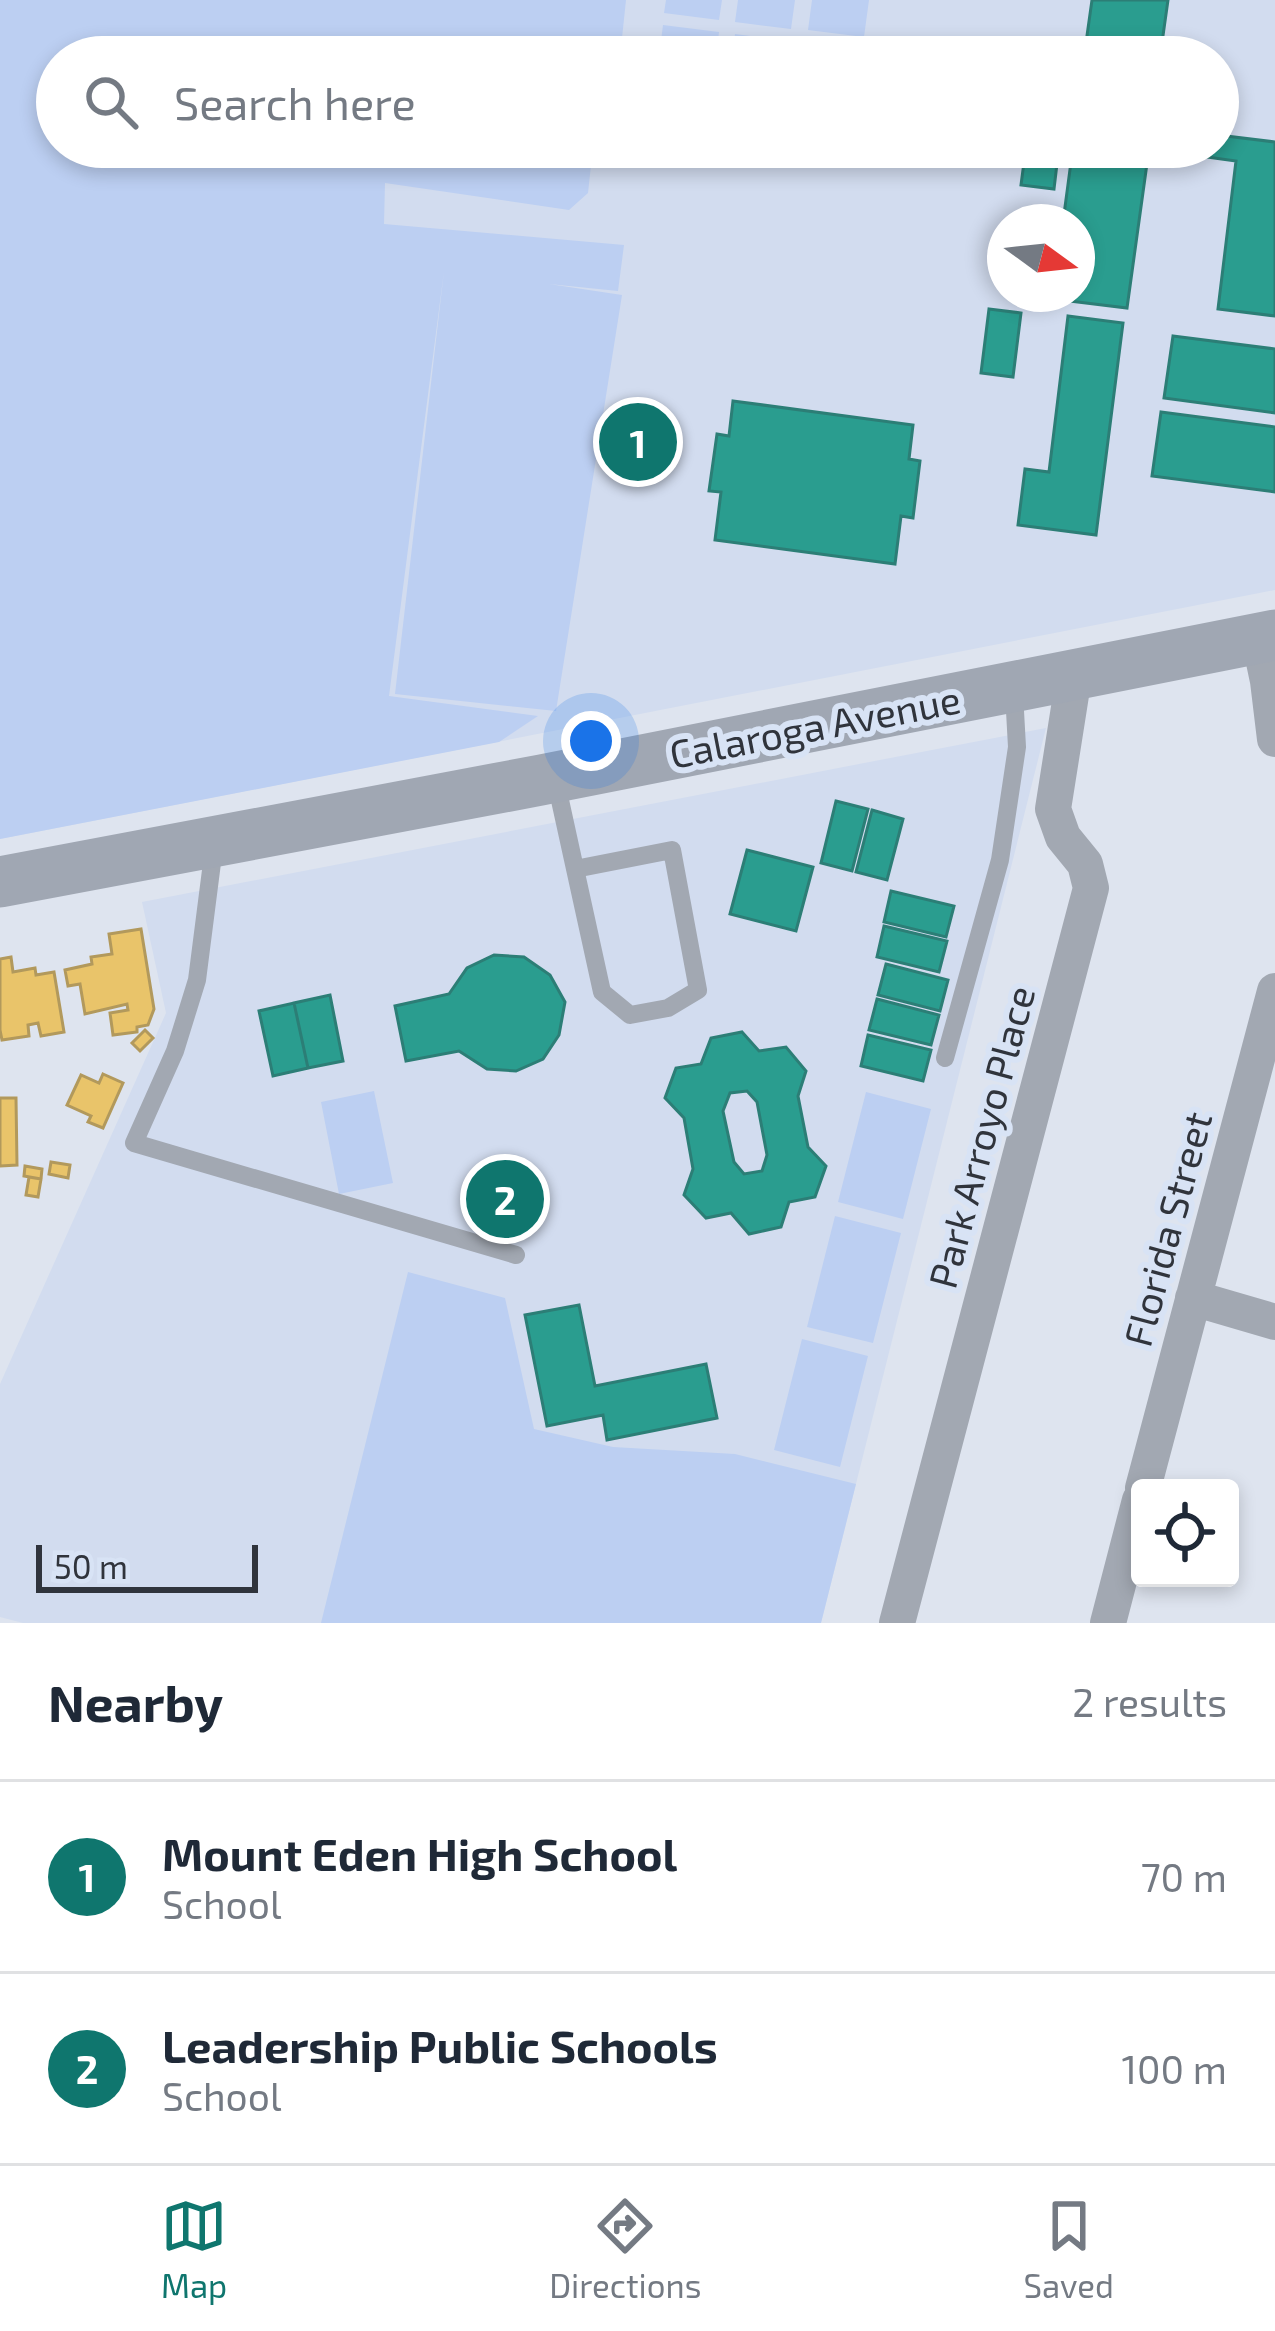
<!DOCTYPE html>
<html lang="en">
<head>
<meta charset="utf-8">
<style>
	body { margin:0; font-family:"Exo 2",sans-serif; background:#f6f6f7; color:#1f2937 }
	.controls { position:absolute; right:36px; bottom:36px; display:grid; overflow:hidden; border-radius:12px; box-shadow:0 6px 18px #0003 }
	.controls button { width:108px; height:108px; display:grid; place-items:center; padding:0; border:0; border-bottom:3px solid #e0e1e3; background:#fff; color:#1f2937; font:60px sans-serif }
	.compass { position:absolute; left:987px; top:204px; width:108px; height:108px; border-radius:50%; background:#fff; box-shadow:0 6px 18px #0003; rotate:105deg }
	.scale { position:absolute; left:36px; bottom:30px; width:222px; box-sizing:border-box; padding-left:12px; border:6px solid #30343c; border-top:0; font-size:33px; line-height:42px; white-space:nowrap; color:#30343c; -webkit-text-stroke:9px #d8e3f5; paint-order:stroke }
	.you { position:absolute; left:591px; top:741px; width:42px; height:42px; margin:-30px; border:9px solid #fff; border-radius:50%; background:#1a73e8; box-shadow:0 0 0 18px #1a73e833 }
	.badge { display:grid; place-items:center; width:78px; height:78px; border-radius:50%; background:#0f766e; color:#fff; font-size:39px; font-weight:700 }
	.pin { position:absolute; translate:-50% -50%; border:6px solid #fff; box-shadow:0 3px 12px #0006 }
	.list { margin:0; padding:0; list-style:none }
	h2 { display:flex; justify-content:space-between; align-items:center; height:156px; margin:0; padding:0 48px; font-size:51px }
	h2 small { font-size:39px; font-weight:400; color:#747a83 }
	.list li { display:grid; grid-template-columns:78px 1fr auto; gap:36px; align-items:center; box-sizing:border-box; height:192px; padding:0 48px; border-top:3px solid #e0e1e3 }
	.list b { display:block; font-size:45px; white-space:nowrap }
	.list p { margin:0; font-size:39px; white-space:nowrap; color:#747a83 }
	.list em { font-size:39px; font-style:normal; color:#747a83 }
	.icon { flex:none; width:66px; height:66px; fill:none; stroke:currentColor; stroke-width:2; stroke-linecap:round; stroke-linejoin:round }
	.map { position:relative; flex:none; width:1275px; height:1623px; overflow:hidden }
	.search { position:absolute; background:#fff; box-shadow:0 6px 18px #0003; left:36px; right:36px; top:36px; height:132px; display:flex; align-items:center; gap:30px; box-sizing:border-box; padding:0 42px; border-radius:66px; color:#747a83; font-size:45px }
	.sheet { height:540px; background:#fff }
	nav { display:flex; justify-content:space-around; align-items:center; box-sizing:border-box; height:168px; border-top:3px solid #e0e1e3; background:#fff; font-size:33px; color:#747a83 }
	nav a { display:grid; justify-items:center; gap:6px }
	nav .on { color:#0f766e }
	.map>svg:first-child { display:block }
</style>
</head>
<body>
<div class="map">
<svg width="1275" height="1623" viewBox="0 0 1275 1623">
	<rect width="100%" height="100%" fill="#dee4ef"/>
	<!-- built -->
	<path fill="#d2dcef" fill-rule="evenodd" d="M0,0H1275V590L0,839ZM57,57H1218V147H57ZM1005,222H1077V294H1005Z
		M1046,728L821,1623H23L0,1617V1384L166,1013L142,902Z"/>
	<!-- green -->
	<path fill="#bccff2" d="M0,0H626L620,57H57V147H593L588,193L569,210L385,183L384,224L624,245L618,291L549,284L622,295L556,711L395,694L444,271L389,696L538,716L499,742L0,839Z
		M666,0H722L719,20L664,13Z
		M738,0H795L791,29L735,22Z
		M812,0H869L864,37L808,30Z
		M663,25L719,32L716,57H659Z
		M735,34L791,41L789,57H732Z
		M806,43L862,50L861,57H804Z
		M374,1091L393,1183L339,1194L321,1102Z
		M866,1092L931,1109L903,1219L838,1202Z
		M835,1216L901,1233L873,1343L807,1327Z
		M408,1272L505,1298L534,1429L613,1447L735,1454L856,1484L821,1623H321Z
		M802,1339L868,1356L840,1467L774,1450Z"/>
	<!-- homes -->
	<path fill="#e9c46a" stroke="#b2995c" stroke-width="3" d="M141,929L154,1009L148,1025L137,1027V1032L113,1035L110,1013L128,1010L127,1004L85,1014L80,984L68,986L65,970L92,964L91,957L112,954L109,934Z
		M11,957L13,972L35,968L36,975L54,972L64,1032L41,1036L38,1023L28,1025L29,1036L2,1040L0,1030V959Z
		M145,1030L153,1038L140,1051L132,1043Z
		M103,1074L123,1083L103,1128L88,1122L91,1116L67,1105L81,1075L99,1083Z
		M0,1098H16L17,1165L0,1166Z
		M51,1162L70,1165L68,1178L49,1174Z
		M25,1166L42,1169L41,1179L24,1176Z
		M29,1177L41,1179L38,1197L26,1195Z"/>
	<!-- schools -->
	<path fill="#2a9d8f" stroke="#2c7e76" stroke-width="3" fill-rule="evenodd" d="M1092,0H1168L1160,57H1084Z
		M992,48L1056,55V57H991Z
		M1218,135L1275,142V316L1218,309L1236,161L1149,149L1127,308L1053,299L1054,294H1077V222H1063L1073,147H1218Z
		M1026,147H1059L1054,189L1021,185Z
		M989,309L1021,313L1013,377L981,373Z
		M1068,316L1123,323L1096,535L1018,525L1025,469L1049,472Z
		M1173,336L1275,349V413L1164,398Z
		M733,401L913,425L909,459L920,461L913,518L901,516L895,564L715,540L721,492L709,491L717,434L729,436Z
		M1161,412L1275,427V492L1152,476Z
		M836,801L868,809L852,871L821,863Z
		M872,810L903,819L887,880L856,872Z
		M747,850L813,867L796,931L730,914Z
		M891,891L954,906L946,937L884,922Z
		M884,926L947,941L939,972L877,957Z
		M494,955L524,957L550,975L565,1002L559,1035L543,1059L516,1071L487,1069L459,1051L406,1061L395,1006L449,994L467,968Z
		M886,964L948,980L940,1011L878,995Z
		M330,995L343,1061L308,1068L294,1003Z
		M877,999L939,1015L931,1045L869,1030Z
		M294,1003L308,1068L273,1076L259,1011Z
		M742,1032L759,1051L786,1047L806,1071L798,1096L808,1147L826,1166L815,1197L789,1202L781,1227L749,1234L731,1213L706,1218L684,1195L693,1169L684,1118L665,1098L676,1068L701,1064L711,1038ZM747,1091L757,1102L767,1155L762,1171L744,1174L734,1162L723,1111L730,1093Z
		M868,1035L931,1050L923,1081L861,1066Z
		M579,1305L595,1386L706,1364L717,1418L607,1440L603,1415L547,1426L525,1315Z"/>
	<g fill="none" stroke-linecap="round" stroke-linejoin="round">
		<!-- lane -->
		<path stroke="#a2a8b2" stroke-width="18" d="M556,782L602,992L630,1015L668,1008L698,990L672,850L575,869
			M214,847L197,980L175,1051L134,1143L516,1255
			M945,1058L1000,860L1017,747L1014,693"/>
		<!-- street -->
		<path stroke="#a2a8b2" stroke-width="36" d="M1259,638L1268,681L1275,739
			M1193,1298L1275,1322
			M1143,1488L1275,991
			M897,1623L1091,888L1085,864L1063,837L1053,809L1074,676
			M1108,1623L1140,1500"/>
		<!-- secondary -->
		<path stroke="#a0a7b3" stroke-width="51" d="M0,882L541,780L1275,635"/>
	</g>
	<g text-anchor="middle" stroke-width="12" stroke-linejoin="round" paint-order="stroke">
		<!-- street labels -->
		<g font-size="39" fill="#30343c" stroke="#d8e3f5">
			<text transform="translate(815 727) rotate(-11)" y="14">Calaroga Avenue</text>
			<text transform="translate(982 1137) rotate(-75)" y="14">Park Arroyo Place</text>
			<text transform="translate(1168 1229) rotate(-75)" y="14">Florida Street</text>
		</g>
	</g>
</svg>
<div class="controls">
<button><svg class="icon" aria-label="locate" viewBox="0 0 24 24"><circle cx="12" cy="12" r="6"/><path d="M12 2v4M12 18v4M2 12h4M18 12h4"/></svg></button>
</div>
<svg class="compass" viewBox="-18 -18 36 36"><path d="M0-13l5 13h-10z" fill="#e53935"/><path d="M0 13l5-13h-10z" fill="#747a83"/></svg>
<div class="scale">50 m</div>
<div class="you"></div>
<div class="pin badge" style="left:638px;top:442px">1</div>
<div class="pin badge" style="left:505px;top:1199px">2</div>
<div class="search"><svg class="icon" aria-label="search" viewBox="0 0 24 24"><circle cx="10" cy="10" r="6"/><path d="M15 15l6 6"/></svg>Search here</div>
</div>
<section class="sheet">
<h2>Nearby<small>2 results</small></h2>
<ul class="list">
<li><span class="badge">1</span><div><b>Mount Eden High School</b><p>School</p></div><em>70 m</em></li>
<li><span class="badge">2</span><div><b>Leadership Public Schools</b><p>School</p></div><em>100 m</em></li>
</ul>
</section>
<nav>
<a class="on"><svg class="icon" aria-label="map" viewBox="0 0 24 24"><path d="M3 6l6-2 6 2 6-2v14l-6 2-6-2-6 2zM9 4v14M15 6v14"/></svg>Map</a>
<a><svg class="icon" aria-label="directions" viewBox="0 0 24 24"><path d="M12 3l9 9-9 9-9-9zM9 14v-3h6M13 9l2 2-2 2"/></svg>Directions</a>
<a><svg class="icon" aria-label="saved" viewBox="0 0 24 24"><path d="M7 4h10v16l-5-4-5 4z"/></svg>Saved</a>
</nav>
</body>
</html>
